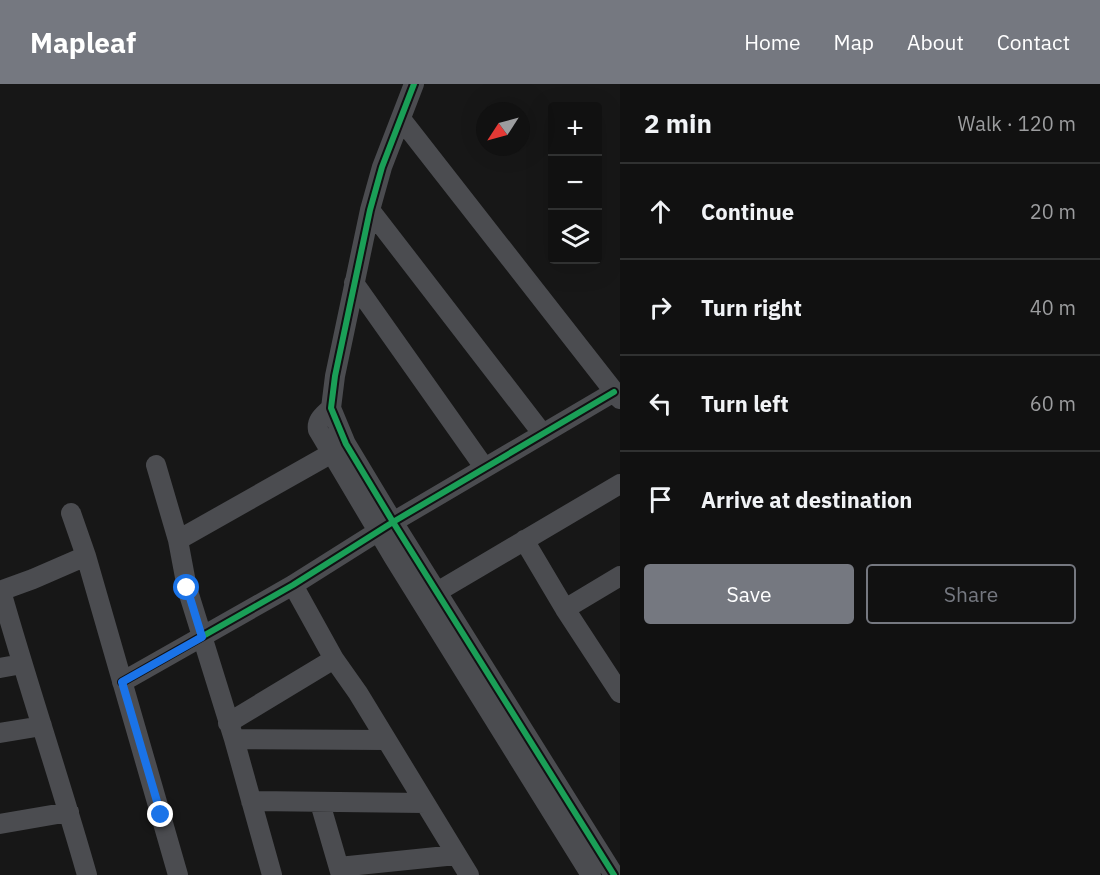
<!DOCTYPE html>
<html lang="en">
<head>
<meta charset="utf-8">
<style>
	body { margin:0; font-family:"IBM Plex Sans",sans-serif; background:#1a1a1a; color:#f1f3f6 }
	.controls { position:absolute; right:18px; top:18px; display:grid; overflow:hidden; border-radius:6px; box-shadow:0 6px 24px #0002 }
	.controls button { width:54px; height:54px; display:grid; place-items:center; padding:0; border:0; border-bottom:2px solid #303131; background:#111; color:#f1f3f6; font:30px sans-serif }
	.compass { position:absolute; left:476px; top:18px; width:54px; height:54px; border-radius:50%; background:#111; box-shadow:0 6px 24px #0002; rotate:234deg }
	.stop { position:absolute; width:18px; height:18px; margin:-14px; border:4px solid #1a73e8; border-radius:50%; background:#fff }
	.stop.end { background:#1a73e8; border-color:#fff; box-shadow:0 2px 6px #0008 }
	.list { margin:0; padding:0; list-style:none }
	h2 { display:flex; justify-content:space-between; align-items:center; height:78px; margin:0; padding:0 24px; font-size:26px }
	h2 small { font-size:20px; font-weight:400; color:#9c9d9f }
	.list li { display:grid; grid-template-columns:39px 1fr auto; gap:18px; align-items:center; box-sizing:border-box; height:96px; padding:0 24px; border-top:2px solid #303131 }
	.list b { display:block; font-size:22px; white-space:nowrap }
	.list em { font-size:20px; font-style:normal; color:#9c9d9f }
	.actions { display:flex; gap:12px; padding:18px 24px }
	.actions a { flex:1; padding:14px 0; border:2px solid #757880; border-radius:6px; text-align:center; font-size:21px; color:#757880 }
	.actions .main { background:#757880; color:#fff }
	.icon { flex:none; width:33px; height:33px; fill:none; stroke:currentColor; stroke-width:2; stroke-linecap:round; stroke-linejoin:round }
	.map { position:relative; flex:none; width:620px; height:791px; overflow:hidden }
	header { display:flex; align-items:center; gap:36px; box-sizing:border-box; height:84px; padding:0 30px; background:#757880; color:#fff }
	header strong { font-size:28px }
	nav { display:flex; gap:33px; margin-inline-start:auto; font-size:21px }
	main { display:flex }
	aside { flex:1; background:#111 }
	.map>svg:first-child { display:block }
</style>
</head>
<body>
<header>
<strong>Mapleaf</strong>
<nav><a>Home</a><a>Map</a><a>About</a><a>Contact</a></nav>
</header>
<main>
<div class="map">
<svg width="620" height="791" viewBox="0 0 620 791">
	<rect width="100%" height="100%" fill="#171717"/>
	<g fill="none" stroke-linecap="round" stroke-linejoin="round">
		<!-- minor -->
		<path stroke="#4b4c50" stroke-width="20" d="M414,0L382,83L370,126L335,292L331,324L346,360L393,438L614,791
			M401,35L620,315
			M370,126L542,349
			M354,199L484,383
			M331,324C324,331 316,336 318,346L394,474L591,791
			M156,381L178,456L187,504L234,655L272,791
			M71,429L86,472L178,791
			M178,456L332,369
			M524,456L565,525L620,609
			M293,501L334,575L358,609L469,791
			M0,507L33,495L86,472
			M1,507C28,602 60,696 87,791
			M437,508L620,400
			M565,525L620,492
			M0,584L22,580
			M122,598L293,501L393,438L614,308
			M228,639L334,575
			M0,649L42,642
			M234,655L386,656
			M251,717L424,719
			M320,719L341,791
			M0,740L69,728
			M339,783L456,771"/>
		<!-- cycleway casing -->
		<g stroke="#111113" stroke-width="10">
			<path id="cycleway" d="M414,0L382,83L370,126L335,292L331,324L346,360L393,438L614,791
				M122,598L293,501L393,438L614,308"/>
		</g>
		<!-- cycleway -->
		<use href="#cycleway" stroke="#1a9f57" stroke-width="6"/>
	</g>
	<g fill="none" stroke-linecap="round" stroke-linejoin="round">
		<!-- route -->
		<path stroke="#1a73e8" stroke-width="8" d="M161,731L122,598L202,553L187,504"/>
	</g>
</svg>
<div class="controls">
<button>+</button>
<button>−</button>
<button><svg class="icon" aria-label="layers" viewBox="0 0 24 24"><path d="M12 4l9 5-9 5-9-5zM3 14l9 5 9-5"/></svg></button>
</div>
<svg class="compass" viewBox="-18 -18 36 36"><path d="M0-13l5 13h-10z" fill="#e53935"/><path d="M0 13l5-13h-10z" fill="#9c9d9f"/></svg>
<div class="stop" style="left:187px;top:504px"></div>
<div class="stop end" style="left:161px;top:731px"></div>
</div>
<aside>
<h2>2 min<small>Walk · 120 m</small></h2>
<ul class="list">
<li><svg class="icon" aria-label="ahead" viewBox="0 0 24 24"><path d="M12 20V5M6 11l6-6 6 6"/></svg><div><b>Continue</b></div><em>20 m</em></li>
<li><svg class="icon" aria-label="right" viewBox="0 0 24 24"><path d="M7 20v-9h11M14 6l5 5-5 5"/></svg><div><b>Turn right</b></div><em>40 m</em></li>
<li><svg class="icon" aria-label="left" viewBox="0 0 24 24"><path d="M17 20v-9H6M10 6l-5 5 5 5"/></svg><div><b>Turn left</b></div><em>60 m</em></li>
<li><svg class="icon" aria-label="arrive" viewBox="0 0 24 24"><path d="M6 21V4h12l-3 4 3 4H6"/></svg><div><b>Arrive at destination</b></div></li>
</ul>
<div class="actions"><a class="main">Save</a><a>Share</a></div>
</aside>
</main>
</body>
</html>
